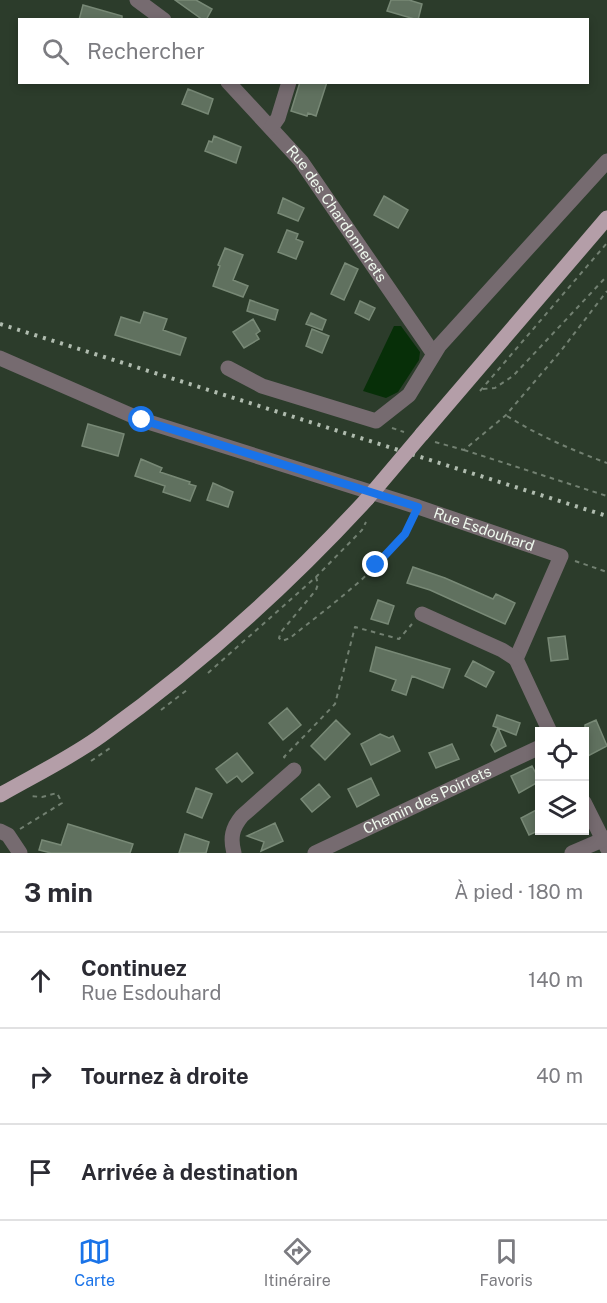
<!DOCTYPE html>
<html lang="fr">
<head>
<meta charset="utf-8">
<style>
	body { margin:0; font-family:"Public Sans",sans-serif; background:#f7f7f7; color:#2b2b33 }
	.controls { position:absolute; right:18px; bottom:18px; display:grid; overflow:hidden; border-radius:0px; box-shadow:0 3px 9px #0003 }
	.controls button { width:54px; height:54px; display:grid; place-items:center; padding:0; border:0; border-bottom:2px solid #e1e1e2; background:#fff; color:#2b2b33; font:30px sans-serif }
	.stop { position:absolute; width:18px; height:18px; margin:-14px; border:4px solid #1a73e8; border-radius:50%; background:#fff }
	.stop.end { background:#1a73e8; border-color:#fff; box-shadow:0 2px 6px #0008 }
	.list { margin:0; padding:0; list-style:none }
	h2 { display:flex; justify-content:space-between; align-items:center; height:78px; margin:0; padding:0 24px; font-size:26px }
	h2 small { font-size:20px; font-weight:400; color:#7c7c81 }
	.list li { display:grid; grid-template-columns:39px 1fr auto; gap:18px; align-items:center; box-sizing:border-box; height:96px; padding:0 24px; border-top:2px solid #e1e1e2 }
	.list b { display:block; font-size:22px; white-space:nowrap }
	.list p { margin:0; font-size:20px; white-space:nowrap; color:#7c7c81 }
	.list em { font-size:20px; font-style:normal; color:#7c7c81 }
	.icon { flex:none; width:33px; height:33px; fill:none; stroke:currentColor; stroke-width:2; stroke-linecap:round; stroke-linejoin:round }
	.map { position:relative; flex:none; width:607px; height:853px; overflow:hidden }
	.search { position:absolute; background:#fff; box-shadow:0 3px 9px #0003; left:18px; right:18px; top:18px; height:66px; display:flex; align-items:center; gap:15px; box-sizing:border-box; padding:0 21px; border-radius:0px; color:#7c7c81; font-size:22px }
	.sheet { height:366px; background:#fff }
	nav { display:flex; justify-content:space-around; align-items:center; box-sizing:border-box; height:84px; border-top:2px solid #e1e1e2; background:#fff; font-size:16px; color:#7c7c81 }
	nav a { display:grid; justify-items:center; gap:3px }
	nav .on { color:#1a73e8 }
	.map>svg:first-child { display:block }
</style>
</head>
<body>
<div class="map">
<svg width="607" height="853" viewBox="0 0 607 853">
	<rect width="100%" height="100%" fill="#2c3c2b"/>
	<!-- water -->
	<path fill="#072f08" d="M394,326H401L420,352L419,360L398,392L386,398L363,391Z"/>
	<!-- building -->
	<path fill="#60715f" stroke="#788976" stroke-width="1.5" d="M175,0H196L212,9L206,20H203Z
		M391,0H409L422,4L418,20L387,11Z
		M83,5L122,16V20H79Z
		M300,82H327L316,116L308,113L307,116L291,111Z
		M188,89L213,99L208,114L182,104Z
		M214,136L241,147L236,163L205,151L209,141L212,142Z
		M384,196L408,210L398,228L374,215Z
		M283,198L304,208L298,221L278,213Z
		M287,230L298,234L296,239L303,242L296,259L278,252Z
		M225,248L243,255L233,280L248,286L243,297L213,286L220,266L218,265Z
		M345,263L358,269L344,300L331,294Z
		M250,300L278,310L275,320L247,311Z
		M360,301L375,308L369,320L355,313Z
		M144,312L167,319L163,330L186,338L180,355L115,335L121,317L140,323Z
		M311,313L326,320L322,330L306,324Z
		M253,319L260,331L256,334L259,339L244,348L233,332Z
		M312,329L329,336L322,353L306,346Z
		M88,424L124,434L118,456L82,446Z
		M141,459L162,468L160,472L190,482L189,484L196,486L190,501L163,492L165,486L135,476Z
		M213,483L233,492L228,507L207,500Z
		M413,567L445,578L493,599L496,594L515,603L505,624L430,590L407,583Z
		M378,600L394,606L388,624L371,619Z
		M565,636L568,659L551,661L548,638Z
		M376,647L450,669L443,688L412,676L406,695L392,690L396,680L370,671Z
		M473,661L494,672L486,687L465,676Z
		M287,708L301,725L283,740L269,723Z
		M497,715L520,723L516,735L493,726Z
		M336,720L350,734L325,760L311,746Z
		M596,720L607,746L588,756L585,748V725Z
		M498,728L506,746L495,752L491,745Z
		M380,734L389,738L393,736L400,751L371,765L361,744Z
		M452,744L459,759L436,768L429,753Z
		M237,753L253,773L242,782L237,776L227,783L216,769Z
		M532,766L540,781L519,793L511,776Z
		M371,778L379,795L357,807L348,789Z
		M319,784L330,797L312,812L301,799Z
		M196,788L212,794L202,818L187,812Z
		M540,808V830L529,835L521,818Z
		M275,823L283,841L261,851L264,842L247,836Z
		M68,824L133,844L130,853H51L39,850L42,840L61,845Z
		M185,834L209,842L206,853H179Z"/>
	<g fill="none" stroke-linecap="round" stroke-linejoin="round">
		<!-- path -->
		<path stroke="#728071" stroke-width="2" stroke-dasharray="4.5 4.5" stroke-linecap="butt" d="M483,389L495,388L513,376L607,276
			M480,391L607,243
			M507,416C539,436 572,450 607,463
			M392,428L404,432
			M435,442L464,450L506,415L560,352L607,291
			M464,450L607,496
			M575,561L607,572
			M316,577L318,584L316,590L281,632L279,638L282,641L290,638C326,609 392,561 412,521
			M208,673L316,577L362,530L366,522
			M161,710L187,690
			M285,758L284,757L335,704L355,627L399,639L412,624
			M91,761L113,746
			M20,829L62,803L57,793L42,797L29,796"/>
		<!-- minor -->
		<g stroke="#766b70" stroke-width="15">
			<path d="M137,0L164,20"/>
			<path id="s1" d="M228,82L301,161L433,353"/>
			<path d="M271,128L278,118L289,82"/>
			<path id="s2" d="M0,358L142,420L418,507L561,556L516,659L550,732"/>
			<path d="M228,368L262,386L376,421L409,395L439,346L607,161"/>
			<path d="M422,614L502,650L516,659"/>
			<path d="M584,802L607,848"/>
			<path d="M0,831L8,835L20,853"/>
			<path d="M234,853C230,838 232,828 242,816L294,770"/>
			<path id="s3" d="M315,853L540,747"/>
			<path d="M572,853L607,838"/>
		</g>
		<!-- major -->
		<path stroke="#b49ea8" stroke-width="15" d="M422,434L607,218
			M0,795C33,776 72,757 102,735C198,666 287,586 367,499"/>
		<!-- rail -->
		<path stroke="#b0bcaf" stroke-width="4" stroke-dasharray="3 6" stroke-linecap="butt" d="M0,324L607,516"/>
		<!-- major-bridge -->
		<path stroke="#b49ea8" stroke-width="15" d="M367,499L422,434"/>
	</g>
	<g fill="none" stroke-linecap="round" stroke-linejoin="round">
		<!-- route -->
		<path stroke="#1a73e8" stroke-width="8" d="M142,420L418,507L405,534L376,565"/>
	</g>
	<g text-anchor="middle" stroke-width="6" stroke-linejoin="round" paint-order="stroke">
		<!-- street labels -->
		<g font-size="15" fill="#eef8ed" stroke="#1a2119">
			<text dy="5" stroke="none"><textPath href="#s1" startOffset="171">Rue des Chardonnerets</textPath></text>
			<text dy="5" stroke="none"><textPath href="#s2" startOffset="514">Rue Esdouhard</textPath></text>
			<text dy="5" stroke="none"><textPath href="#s3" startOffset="124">Chemin des Poirrets</textPath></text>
		</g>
	</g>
</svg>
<div class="controls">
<button><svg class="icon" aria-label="locate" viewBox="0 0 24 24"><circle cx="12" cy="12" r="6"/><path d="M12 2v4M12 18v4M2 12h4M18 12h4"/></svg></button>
<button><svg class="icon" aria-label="layers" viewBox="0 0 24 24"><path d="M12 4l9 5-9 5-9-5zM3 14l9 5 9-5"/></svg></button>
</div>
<div class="stop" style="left:142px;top:420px"></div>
<div class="stop end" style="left:376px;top:565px"></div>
<div class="search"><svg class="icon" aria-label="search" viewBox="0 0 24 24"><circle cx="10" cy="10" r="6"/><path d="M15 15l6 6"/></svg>Rechercher</div>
</div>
<section class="sheet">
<h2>3 min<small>À pied · 180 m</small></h2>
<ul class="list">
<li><svg class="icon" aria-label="ahead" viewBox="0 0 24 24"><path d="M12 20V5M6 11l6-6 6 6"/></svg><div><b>Continuez</b><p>Rue Esdouhard</p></div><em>140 m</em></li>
<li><svg class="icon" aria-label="right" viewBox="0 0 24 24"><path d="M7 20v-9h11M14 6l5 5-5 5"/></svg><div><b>Tournez à droite</b></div><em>40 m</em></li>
<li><svg class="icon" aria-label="arrive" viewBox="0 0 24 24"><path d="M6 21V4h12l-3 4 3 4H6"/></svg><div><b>Arrivée à destination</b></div></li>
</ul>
</section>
<nav>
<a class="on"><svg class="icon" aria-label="map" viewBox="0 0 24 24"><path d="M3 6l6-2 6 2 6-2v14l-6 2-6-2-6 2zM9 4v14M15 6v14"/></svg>Carte</a>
<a><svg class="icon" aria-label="directions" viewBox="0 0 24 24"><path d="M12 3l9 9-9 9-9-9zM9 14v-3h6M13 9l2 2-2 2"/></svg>Itinéraire</a>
<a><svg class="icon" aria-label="saved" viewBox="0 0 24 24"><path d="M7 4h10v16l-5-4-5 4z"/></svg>Favoris</a>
</nav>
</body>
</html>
